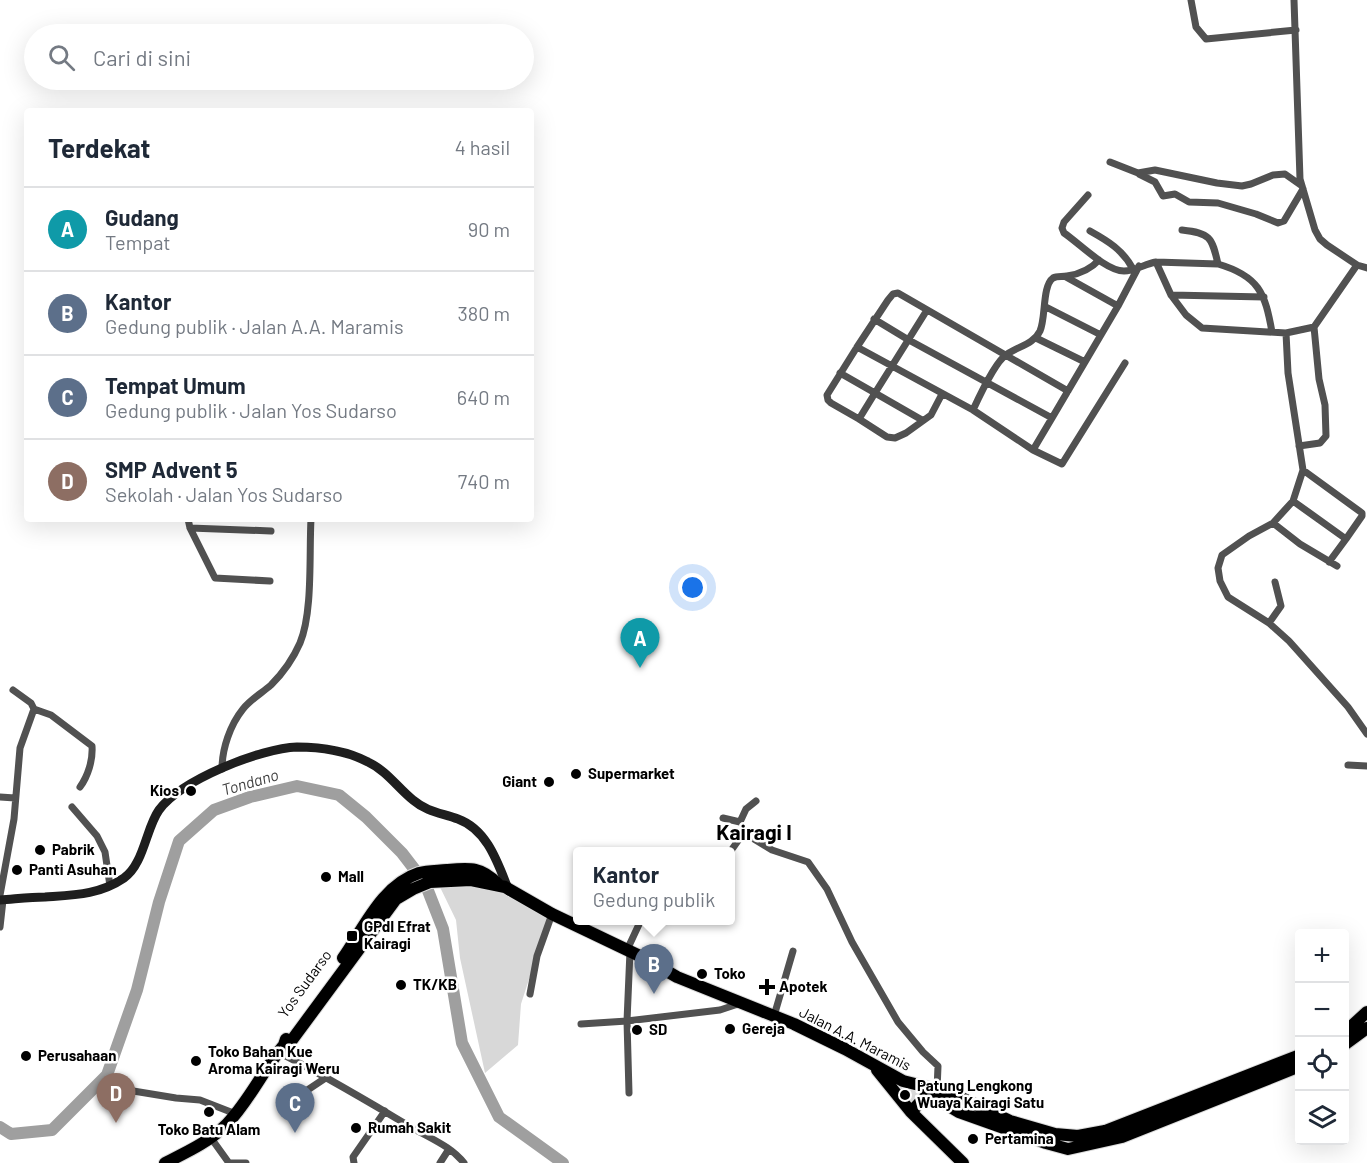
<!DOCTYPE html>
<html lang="id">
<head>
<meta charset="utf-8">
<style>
	body { margin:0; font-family:Barlow,sans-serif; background:#f2f2f3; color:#1f2937 }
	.controls { position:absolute; right:18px; bottom:18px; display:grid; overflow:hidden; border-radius:6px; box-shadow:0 6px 24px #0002 }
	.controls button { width:54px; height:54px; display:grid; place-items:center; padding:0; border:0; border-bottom:2px solid #e0e1e3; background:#fff; color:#1f2937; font:30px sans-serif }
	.you { position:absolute; left:693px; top:588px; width:21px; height:21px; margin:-15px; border:4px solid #fff; border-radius:50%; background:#1a73e8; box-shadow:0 0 0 9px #1a73e833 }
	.badge { display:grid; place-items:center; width:39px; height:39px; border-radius:50%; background:#000; color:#fff; font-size:20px; font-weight:700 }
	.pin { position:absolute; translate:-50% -50px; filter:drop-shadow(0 2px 3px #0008) }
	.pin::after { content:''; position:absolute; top:32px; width:21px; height:18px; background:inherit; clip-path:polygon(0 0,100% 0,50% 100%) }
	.popup { position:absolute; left:573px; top:847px; width:162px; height:78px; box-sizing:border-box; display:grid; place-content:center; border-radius:6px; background:#fff; filter:drop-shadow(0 2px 4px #0005); font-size:20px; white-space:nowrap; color:#747a83 }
	.popup b { font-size:22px; color:#1f2937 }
	.popup::after { content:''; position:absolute; left:50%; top:100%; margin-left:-12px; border:12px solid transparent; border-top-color:#fff }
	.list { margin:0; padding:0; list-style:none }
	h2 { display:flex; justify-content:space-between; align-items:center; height:78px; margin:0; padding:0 24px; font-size:26px }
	h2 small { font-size:20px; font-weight:400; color:#747a83 }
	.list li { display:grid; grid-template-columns:39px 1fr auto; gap:18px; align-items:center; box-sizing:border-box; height:84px; padding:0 24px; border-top:2px solid #e0e1e3 }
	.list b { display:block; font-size:22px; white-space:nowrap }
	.list p { margin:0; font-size:20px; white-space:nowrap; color:#747a83 }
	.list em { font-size:20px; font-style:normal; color:#747a83 }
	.icon { flex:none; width:33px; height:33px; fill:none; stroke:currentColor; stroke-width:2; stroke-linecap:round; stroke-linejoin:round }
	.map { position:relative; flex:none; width:1367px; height:1163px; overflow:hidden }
	.search { position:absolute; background:#fff; box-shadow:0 6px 24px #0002; left:24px; top:24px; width:510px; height:66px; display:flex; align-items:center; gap:15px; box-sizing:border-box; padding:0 21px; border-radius:33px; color:#747a83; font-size:22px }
	.panel { position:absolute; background:#fff; box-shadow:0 6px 24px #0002; left:24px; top:108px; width:510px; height:414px; border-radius:6px }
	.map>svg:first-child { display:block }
</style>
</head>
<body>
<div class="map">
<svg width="1367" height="1163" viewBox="0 0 1367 1163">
	<rect width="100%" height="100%" fill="#fff"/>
	<!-- green -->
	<path fill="#d8d8d8" d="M481,883L550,914L521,1004L518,1045L485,1073L460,958L456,920L439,885Z
		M890,1079L927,1093L912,1110Z"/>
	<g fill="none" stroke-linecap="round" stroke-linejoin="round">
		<!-- river -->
		<path stroke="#9f9f9f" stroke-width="12" d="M0,1127L11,1134L52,1130L107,1075L137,990L159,902L179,841L214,810L250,797L297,786L339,795L366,817L402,853L425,883L443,929L462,1043L499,1117L563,1163"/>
		<!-- highway casing -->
		<g stroke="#dbdbdb" stroke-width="14">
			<path id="highway" d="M343,958C364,928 382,885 419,873C428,871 438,871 447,870C471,868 481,867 498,884
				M1344,1033L1367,1012
				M284,1045L292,1040L396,899L413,889L430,882L471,880L505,887L552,914L644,958L677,977L794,1024L845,1049L903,1081L951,1093L1010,1121L1055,1134L1078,1136L1105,1131L1300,1055
				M1344,1045L1367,1028
				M877,1070L911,1112L963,1163
				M921,1087L939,1100L959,1112L1046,1143L1068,1149L1122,1137L1300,1066
				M911,1112L929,1093
				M165,1163C187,1152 209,1142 227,1124C250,1100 263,1070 284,1045L286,1039"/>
		</g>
		<!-- street -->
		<path stroke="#515151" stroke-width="7" d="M1191,0L1196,27L1206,39L1296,30
			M1294,0L1300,179L1315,230L1320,239L1327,245L1357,265L1367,268
			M1110,162L1138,173L1155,170L1217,183L1242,186L1251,184L1273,175L1285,174L1302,186
			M1139,174L1155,182L1163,196L1175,194L1189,202L1218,203L1256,214L1278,223L1284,221L1303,189
			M1088,195L1064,222L1062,228L1064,233C1079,243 1106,271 1124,271C1135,271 1145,264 1156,262L1171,295L1186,315L1202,328L1286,333L1314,327L1357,265
			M1090,231C1108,241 1123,250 1133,269
			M1156,262L1218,264C1212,237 1210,233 1182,230
			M1218,264C1259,276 1265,293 1272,332
			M1066,277L1118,306
			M1171,295L1264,297
			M1046,307L1101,335
			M1286,333L1288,373L1303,470L1293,501
			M1036,338L1085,362L1052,418
			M857,347L888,300L893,294L898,293L1068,391
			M1085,362L1118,306L1139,266
			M840,373L875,393L859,419L831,403L828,400L827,395L857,347L973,410L1033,450L1052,418L907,339L874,319
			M973,410C979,397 995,362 1006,355C1018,346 1033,345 1040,331C1046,318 1042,286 1053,278C1057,276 1062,277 1067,276C1080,274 1090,270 1099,260
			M859,419L887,437L895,438L906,433L931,415L942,394
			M922,420L875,393L927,310
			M1299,446L1320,443L1326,436L1325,405L1319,379L1314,327
			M1033,450L1062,464L1125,363
			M1303,470L1362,513V516L1346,539L1293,501L1273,523L1300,544L1337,566
			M188,519L190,528L271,531
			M1273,523L1249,536L1222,555L1218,568L1220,581L1228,597L1269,623L1289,641L1348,707L1367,734
			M190,528L215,578L270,581
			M1329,562L1346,539
			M1269,623L1281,606L1275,582
			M34,709L51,715L92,746C93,760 88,776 80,787
			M1348,765L1367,766
			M222,769C222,749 230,725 243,709C251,699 262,693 271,685C283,673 293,659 300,643C313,612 309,554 311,519
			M0,797L15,798
			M72,807L97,836L105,852L110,886
			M723,818L740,822L746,809L756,801
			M730,852L745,831L749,836L772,850L808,862L827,889L852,942L898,1022L923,1052L938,1066L937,1090
			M0,895L14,819L20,748L34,709L31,703L13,690
			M0,927L3,900
			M627,950L641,920
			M530,994L537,956L552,914
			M774,1016L793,951
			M581,1024L627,1021L720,1010L741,1003
			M278,1052C324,1075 367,1101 411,1127C429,1138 451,1146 464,1163
			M115,1088L176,1098L200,1100L236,1114
			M629,1093L627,1021L630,951
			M288,1103L327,1077
			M211,1138L229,1163H246
			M354,1163L353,1157L385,1111
			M440,1163L449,1149"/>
		<!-- secondary -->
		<path stroke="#1e1e1e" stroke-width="9" d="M0,900C15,899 30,897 45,897C74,895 99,895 124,878C144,864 146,828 159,810C181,780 261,748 297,747C321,747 347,751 368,762C387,771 397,787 413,800C427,812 442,813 458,819C488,830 498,864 509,891"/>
		<!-- highway -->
		<use href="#highway" stroke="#000" stroke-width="12"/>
	</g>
	<!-- markers -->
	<g fill="#000" stroke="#fff" stroke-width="2">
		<circle cx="576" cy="774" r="6"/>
		<circle cx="549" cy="782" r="6"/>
		<circle cx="191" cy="791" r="6"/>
		<circle cx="40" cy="850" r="6"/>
		<circle cx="17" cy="870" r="6"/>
		<circle cx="326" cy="877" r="6"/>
		<rect x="346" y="930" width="12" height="12" rx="3"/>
		<circle cx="702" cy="974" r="6"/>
		<circle cx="401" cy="985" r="6"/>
		<path d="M764 978h6v6h6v6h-6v6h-6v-6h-6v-6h6z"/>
		<circle cx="730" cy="1029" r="6"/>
		<circle cx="637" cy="1030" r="6"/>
		<circle cx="26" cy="1056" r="6"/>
		<circle cx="196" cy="1061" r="6"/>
		<circle cx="905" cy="1095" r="6"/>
		<circle cx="209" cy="1112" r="6"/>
		<circle cx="356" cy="1128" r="6"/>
		<circle cx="973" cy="1139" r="6"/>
	</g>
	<g text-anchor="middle" stroke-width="5" stroke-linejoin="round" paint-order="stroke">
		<!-- poi labels -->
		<g font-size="15" font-weight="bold" fill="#000" stroke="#fff" text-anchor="start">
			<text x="588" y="779">Supermarket</text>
			<text x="537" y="787" text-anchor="end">Giant</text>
			<text x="179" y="796" text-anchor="end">Kios</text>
			<text x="52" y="855">Pabrik</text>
			<text x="29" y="875">Panti Asuhan</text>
			<text x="338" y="882">Mall</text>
			<text x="364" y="932">GPdI Efrat<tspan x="364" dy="17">Kairagi</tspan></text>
			<text x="714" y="979">Toko</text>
			<text x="413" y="990">TK/KB</text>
			<text x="779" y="992">Apotek</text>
			<text x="742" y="1034">Gereja</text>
			<text x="649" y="1035">SD</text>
			<text x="208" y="1057">Toko Bahan Kue<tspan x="208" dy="17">Aroma Kairagi Weru</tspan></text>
			<text x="38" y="1061">Perusahaan</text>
			<text x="917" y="1091">Patung Lengkong<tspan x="917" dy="17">Wuaya Kairagi Satu</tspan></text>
			<text x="368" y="1133">Rumah Sakit</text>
			<text x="209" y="1135" text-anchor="middle">Toko Batu Alam</text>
			<text x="985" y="1144">Pertamina</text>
		</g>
		<!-- street labels -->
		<g font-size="15" fill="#000" stroke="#fff">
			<text transform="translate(305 984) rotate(-54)" y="5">Yos Sudarso</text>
			<text transform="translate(855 1039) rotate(27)" y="5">Jalan A.A. Maramis</text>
		</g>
		<!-- water labels -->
		<g font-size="16" font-style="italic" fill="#404040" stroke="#fff">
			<text transform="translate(250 782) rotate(-16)" y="6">Tondano</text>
		</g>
		<!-- district labels -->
		<g font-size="21" font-weight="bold" fill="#000" stroke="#fff">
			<text x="754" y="840">Kairagi I</text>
		</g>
	</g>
</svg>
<div class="controls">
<button>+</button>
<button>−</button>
<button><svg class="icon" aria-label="locate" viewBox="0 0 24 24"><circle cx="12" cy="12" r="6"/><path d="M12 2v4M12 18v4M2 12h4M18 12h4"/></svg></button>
<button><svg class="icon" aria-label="layers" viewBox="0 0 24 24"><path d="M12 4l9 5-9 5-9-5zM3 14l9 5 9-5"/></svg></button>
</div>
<div class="you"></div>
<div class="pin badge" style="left:640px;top:668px;background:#0f9aa8">A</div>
<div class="pin badge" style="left:654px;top:994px;background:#5c6f8a">B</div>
<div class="popup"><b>Kantor</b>Gedung publik</div>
<div class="pin badge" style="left:295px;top:1133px;background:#5c6f8a">C</div>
<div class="pin badge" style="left:116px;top:1123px;background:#8d6e63">D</div>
<div class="search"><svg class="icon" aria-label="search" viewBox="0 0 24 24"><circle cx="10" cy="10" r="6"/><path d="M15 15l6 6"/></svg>Cari di sini</div>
<section class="panel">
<h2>Terdekat<small>4 hasil</small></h2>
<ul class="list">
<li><span class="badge" style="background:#0f9aa8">A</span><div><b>Gudang</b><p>Tempat</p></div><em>90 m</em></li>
<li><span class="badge" style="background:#5c6f8a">B</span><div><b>Kantor</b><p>Gedung publik · Jalan A.A. Maramis</p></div><em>380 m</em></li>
<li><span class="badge" style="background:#5c6f8a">C</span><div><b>Tempat Umum</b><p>Gedung publik · Jalan Yos Sudarso</p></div><em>640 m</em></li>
<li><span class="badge" style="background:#8d6e63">D</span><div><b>SMP Advent 5</b><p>Sekolah · Jalan Yos Sudarso</p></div><em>740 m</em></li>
</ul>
</section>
</div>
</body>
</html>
